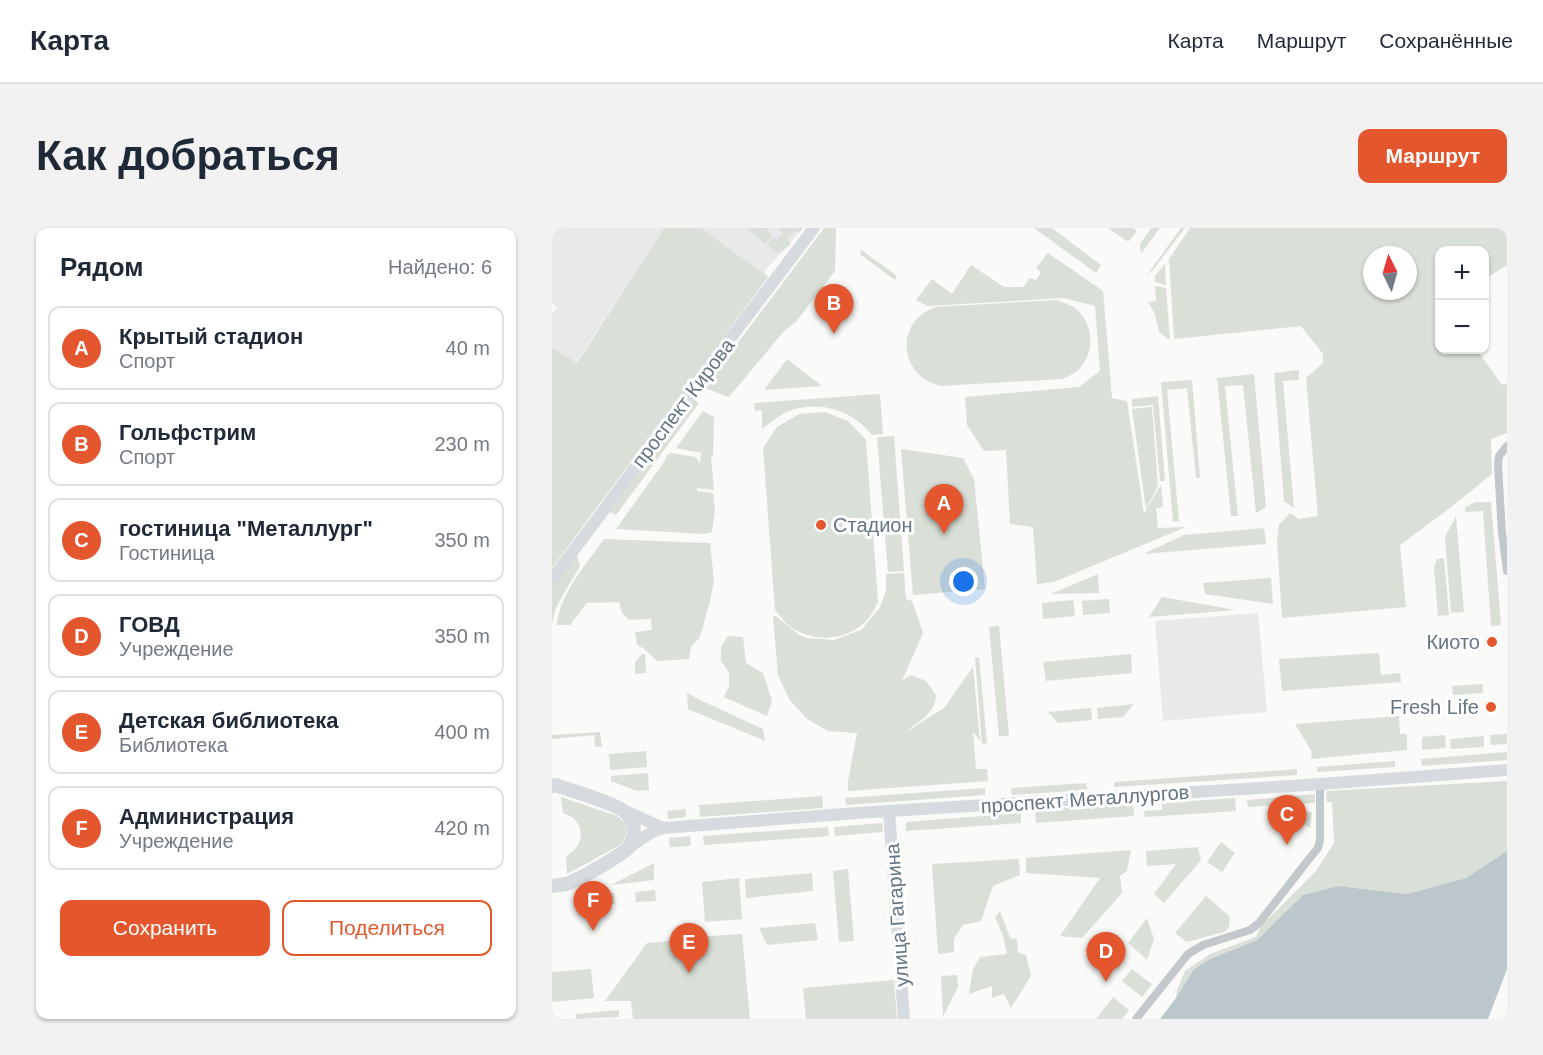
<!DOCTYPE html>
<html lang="ru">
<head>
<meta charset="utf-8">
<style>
	body { margin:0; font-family:Helvetica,sans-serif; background:#f2f2f3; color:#1f2937 }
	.controls { position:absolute; right:18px; top:18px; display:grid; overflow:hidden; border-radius:12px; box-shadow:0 2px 4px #0004 }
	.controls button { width:54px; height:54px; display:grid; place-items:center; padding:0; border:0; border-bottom:2px solid #e0e1e3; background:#fff; color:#1f2937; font:30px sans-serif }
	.compass { position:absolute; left:811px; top:18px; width:54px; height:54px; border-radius:50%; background:#fff; box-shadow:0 2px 4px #0004; rotate:355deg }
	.you { position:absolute; left:412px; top:354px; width:21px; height:21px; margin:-15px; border:4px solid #fff; border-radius:50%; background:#1a73e8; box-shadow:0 0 0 9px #1a73e833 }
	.badge { display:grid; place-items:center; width:39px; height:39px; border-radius:50%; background:#e4572e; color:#fff; font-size:20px; font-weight:700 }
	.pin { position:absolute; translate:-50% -50px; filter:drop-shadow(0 2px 3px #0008) }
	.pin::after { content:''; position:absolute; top:32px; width:21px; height:18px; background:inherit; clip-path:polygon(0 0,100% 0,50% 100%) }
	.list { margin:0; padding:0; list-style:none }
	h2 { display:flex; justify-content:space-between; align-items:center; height:78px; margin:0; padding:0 24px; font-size:26px }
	h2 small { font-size:20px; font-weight:400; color:#747a83 }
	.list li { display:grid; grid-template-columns:39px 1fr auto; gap:18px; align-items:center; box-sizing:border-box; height:84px; margin:0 12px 12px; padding:0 12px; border:2px solid #e0e1e3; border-radius:12px }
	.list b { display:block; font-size:22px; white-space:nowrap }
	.list p { margin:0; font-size:20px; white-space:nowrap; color:#747a83 }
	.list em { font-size:20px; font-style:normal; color:#747a83 }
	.actions { display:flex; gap:12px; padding:18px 24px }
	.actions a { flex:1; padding:14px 0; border:2px solid #e4572e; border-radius:12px; text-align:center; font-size:21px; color:#e4572e }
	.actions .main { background:#e4572e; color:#fff }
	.map { position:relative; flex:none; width:955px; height:791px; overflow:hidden; border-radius:12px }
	header { display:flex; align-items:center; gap:36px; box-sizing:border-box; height:84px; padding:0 30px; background:#fff; border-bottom:2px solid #e0e1e3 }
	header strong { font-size:28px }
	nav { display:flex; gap:33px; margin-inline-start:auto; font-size:21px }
	.intro { display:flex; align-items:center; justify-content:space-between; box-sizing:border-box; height:144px; padding:0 36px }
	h1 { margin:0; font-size:42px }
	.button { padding:15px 27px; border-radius:12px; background:#e4572e; color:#fff; font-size:21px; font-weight:700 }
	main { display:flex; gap:36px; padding:0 36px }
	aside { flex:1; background:#fff; border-radius:12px; box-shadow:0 2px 4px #0004 }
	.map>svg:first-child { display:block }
</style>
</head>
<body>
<header>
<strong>Карта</strong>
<nav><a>Карта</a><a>Маршрут</a><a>Сохранённые</a></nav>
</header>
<div class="intro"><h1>Как добраться</h1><a class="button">Маршрут</a></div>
<main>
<aside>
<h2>Рядом<small>Найдено: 6</small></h2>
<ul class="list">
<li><span class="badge">A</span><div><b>Крытый стадион</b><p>Спорт</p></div><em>40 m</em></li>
<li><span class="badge">B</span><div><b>Гольфстрим</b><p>Спорт</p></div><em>230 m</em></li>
<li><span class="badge">C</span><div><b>гостиница &quot;Металлург&quot;</b><p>Гостиница</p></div><em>350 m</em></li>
<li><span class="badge">D</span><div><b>ГОВД</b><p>Учреждение</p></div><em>350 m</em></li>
<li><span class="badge">E</span><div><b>Детская библиотека</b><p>Библиотека</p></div><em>400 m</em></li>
<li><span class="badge">F</span><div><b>Администрация</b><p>Учреждение</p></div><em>420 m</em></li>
</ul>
<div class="actions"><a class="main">Сохранить</a><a>Поделиться</a></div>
</aside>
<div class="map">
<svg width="955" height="791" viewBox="0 0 955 791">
	<rect width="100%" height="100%" fill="#fafaf8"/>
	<!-- built -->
	<path fill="#e8e9e9" d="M0,0H112L24,135L0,120V86L5,79L0,75Z
		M149,0H251L212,44L216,49Z
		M706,385L715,484L611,493L603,393Z"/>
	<!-- green -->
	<path fill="#dadfd7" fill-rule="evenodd" d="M112,0H149L216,49L0,340V120L25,135Z
		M195,0H217L215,3L220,7L213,16Z
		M225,0H251L247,5L243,2L235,12L239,16L229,24L227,22L225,25L215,17L221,9L225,12L231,5Z
		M272,0H284L283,43L244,94L232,103L177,169L152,160Z
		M482,0H500L549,37L544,45Z
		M556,0H581L585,3L577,13H575Z
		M599,0H608L589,26L588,16Z
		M629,0H633L601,42L595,47Z
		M638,0H955V37L933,51V22H888V122H925L950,157L955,155V205L939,211L940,246L894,283L848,317L854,379L730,390L725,312L727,297L738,285L747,291L766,288L754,150L771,135V126L749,98L622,111L617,31ZM820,27H856V63H820Z
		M308,21L345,48L343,52L309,27Z
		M496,25L551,63L560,170L575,173L592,286L609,256L611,279L604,280L606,300L634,299L502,354L485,356L481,299L458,296L454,222L432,223L415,197L413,169L527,159L548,143L543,78L512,70L375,78L364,72L380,51L400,66L419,37L452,59H471L478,50L484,52L489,44L484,40Z
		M613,36L614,57L603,54V48Z
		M603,58L614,60L618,112L607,104L603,86L597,75H593L604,73Z
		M505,72C511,75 518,76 523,80C542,95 544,125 526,142C522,146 515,149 510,151L388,158C383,156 378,155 374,152C354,140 348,112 363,93C369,86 375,83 383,79Z
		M235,131L270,158L212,162Z
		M747,142V152L731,153L742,280L732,273L722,145Z
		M702,146L714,279L704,285L691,157L673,158L686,288H679L665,150Z
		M640,152L648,250H644L635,160L615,162L627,293L621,294L609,154Z
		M328,166L331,206L320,207C303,184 271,173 243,181C231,184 220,193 210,201V182L203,183L202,175Z
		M606,168L613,253H608L601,177L580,179V171Z
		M141,170L147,175L64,287L58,284Z
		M600,179L606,258L594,281L580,181Z
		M151,183L162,189L161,228H159L162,262L145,260V263L161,265L163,283L160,304L152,306L64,301L112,234L115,227L119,225L144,229L148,235L149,225L124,220Z
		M273,184L296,193L314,212L326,373C323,379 321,385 317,390C297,414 259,416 235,396C231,392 227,386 223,382L211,220L225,199L247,186Z
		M342,208L352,343L336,344L325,209Z
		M349,221L411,230L422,251L433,361L361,367Z
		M923,274H939L949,397L939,398L931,283L913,284V280Z
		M904,288L912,384L899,385L893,309Z
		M712,300L714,316L591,326L632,307Z
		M52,311L158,315L162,352L158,373L148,409L139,419L137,431L105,433L91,420L85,417L83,404L100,402L99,391L77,392L70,385L67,374L35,375L18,397H5C7,367 35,335 52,311Z
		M25,327L28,338L7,374L3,383L0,395V358Z
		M892,330L897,387L886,388L882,340L885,331Z
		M352,345L354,371L360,373L371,405L350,453L359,447L374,453L384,467C383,487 367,492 354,504L392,480L421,439L428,513L421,504L424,541H435L436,553L296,563V553L305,505L276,503L255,491L237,471L226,447L221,388H224L247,407L255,410L282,412L309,402L327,381L334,363V346Z
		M546,346L547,365L499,366Z
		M719,350L721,376L653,366L651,355Z
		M610,369L684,382L597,389Z
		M557,371L558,385L531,387L530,373Z
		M521,372L523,388L491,391L490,375Z
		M447,398L457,508H447L437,399Z
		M176,408L191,409L194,435L211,445L220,473L215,488L172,469L177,458V444L169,433V419Z
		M827,425L829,447L848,445L849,454L730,463L727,431Z
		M90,426H93L94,445L83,446V434Z
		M579,426L580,445L494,453L491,434Z
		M427,429L435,515L430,516L423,430Z
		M931,456V465L901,467L900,458Z
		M135,465L148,472L211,501L213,513L136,481Z
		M582,476L571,489L546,491L545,480Z
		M539,480L540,492L506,495L496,484Z
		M847,488L848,506H855V522L759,531L760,524L743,496Z
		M48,504L50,519H43L42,507L0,511V507Z
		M955,506V516L939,517L938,507Z
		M893,507L894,520L870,522V509Z
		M932,508V519L899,521L898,511Z
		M94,523L95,539L58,542L57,526Z
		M955,524V532L870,538L869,531Z
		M843,533V539L765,544V539Z
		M745,541V547L562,559V554Z
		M96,545L97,562L85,563L59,553V548Z
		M955,553V623L914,650L855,666L786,658L751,667L705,712L658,731L642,741L624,770L625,762L633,743L658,726L704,709L709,697L721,686L764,643L782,615L780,574H775L774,563Z
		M534,555L535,562L460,567L459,560Z
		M433,560V567L294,577L293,570Z
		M763,566V575L696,579L695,572Z
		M270,568L271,580L148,589L147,577Z
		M9,569L65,588C76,596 77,604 70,616L15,646L14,628C27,622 34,606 24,593C21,589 16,587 11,585Z
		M683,570L684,583L593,589L592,583L610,582V575Z
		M581,576L582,588L484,595L483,582Z
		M134,581V589L116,591L115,583Z
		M760,584L758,600L736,586Z
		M469,585V595L354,603V594Z
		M330,595L331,604L283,608L282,599Z
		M276,599L277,608L152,617L151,608Z
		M138,608L139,618L118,619L117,610Z
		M669,614L683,625L670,644L655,634Z
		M646,619L649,632L612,675L602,666L624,636L595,638L594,623Z
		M579,622L575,643L568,648L570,665L530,710L508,708L548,650L474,645V630Z
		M467,631L468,647L441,658L429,693L411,697L402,711V724L386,726L380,636Z
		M102,635V652L59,657Z
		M296,641L302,713L287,714L281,643Z
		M260,645L261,663L194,670L193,651Z
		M187,650L190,691L153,694L150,654Z
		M103,662L104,673L84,674L83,664Z
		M62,665L63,676L35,678L45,666Z
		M654,668L678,689L677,699L672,704L635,714L623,705Z
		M448,683L458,710L465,711L466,725L474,727L479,748L459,780L452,766L440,770V758L417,766L421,741L428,729L455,726L451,708L443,689Z
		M595,690L602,711L595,732L576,715Z
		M263,695L266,712L215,717L207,700Z
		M190,706L198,791H81L79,773H53L95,715L138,711L140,709Z
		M39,741L42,770L0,774V744Z
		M580,741L600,756L590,769L570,753Z
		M405,747L406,759L391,789L389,748Z
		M342,752L345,791H254L251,760Z
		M561,769L577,782L570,791H544Z
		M67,782V789L24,791V786Z"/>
	<!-- water -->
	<path fill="#bbc7cb" d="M955,623V741L936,791H608L624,770L642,741L658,731L705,712L751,667L786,658L855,666L914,650Z"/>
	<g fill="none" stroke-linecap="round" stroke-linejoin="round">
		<!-- minor -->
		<path stroke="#c3c8cc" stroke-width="8" d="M955,218L947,228L946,236L950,305L955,343
			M584,791L636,726L651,717L698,702L707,695L757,631L766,620L768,612V556"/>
		<!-- secondary -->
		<path stroke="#d6dbdf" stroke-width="12" d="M0,351L49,286L143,157L262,0
			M71,582L111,600
			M337,584L352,791
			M76,620L100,604L111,600L305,585L755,557L955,542"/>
		<!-- primary -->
		<path stroke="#d6dbdf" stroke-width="14" d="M0,558L3,557C18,562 63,575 73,584C82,592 85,606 78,618C72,626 25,653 14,656C10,657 4,657 0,658"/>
	</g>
	<!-- markers -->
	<g fill="#e4572e" stroke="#fff" stroke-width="2">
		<circle cx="269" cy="297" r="6"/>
		<circle cx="940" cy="414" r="6"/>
		<circle cx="939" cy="479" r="6"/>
	</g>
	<g text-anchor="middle" stroke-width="6" stroke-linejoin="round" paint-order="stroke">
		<!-- street labels -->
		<g font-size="20" fill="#657683" stroke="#fff">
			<text transform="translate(131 175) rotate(-53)" y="7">проспект Кирова</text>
			<text transform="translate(533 571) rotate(-4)" y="7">проспект Металлургов</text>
			<text transform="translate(345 687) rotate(-94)" y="7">улица Гагарина</text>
		</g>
		<!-- poi labels -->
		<g font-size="20" fill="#657683" stroke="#fff" text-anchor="end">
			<text x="281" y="304" text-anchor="start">Стадион</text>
			<text x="928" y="421">Киото</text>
			<text x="927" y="486">Fresh Life</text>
		</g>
	</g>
</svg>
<div class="controls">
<button>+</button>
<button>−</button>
</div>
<svg class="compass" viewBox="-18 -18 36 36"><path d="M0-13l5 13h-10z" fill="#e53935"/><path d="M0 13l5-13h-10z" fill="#747a83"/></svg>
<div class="you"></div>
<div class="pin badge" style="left:392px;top:306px">A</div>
<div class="pin badge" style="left:282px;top:106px">B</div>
<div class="pin badge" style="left:735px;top:617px">C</div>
<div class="pin badge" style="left:554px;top:754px">D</div>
<div class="pin badge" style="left:137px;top:745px">E</div>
<div class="pin badge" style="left:41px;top:703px">F</div>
</div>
</main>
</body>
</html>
